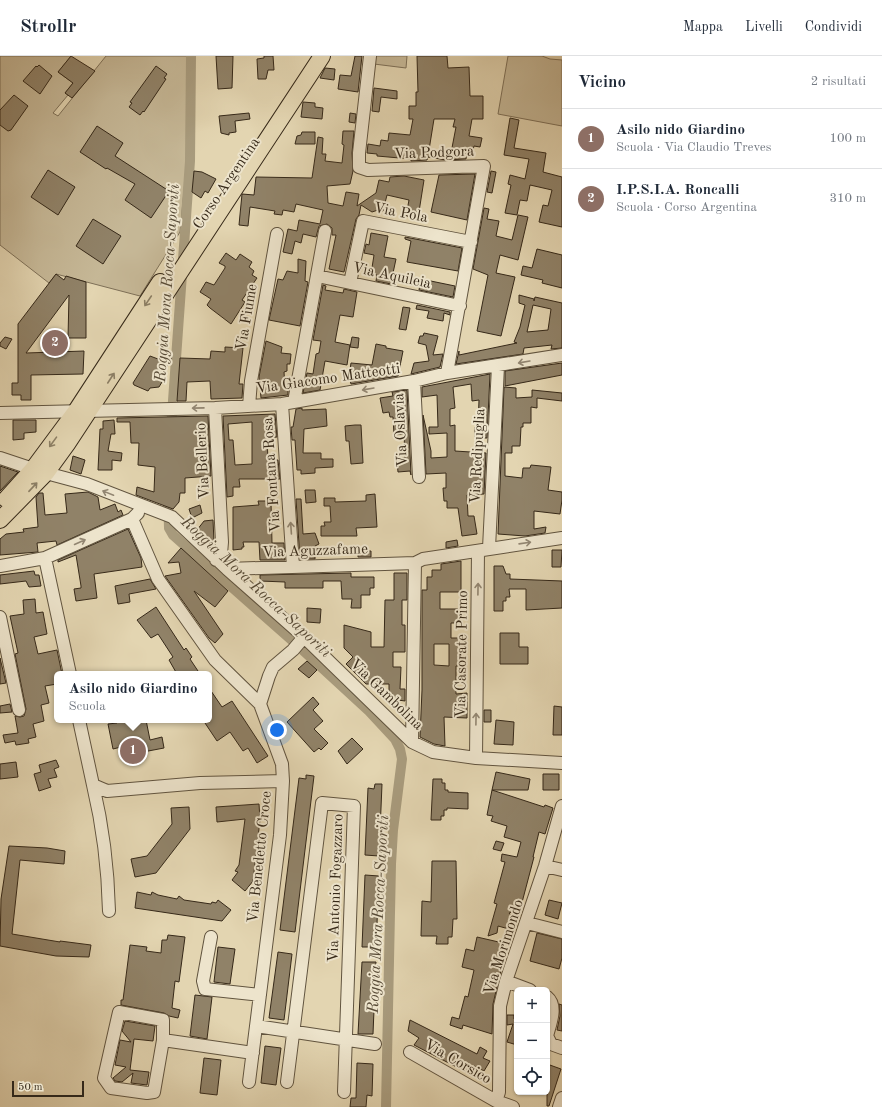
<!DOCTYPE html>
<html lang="it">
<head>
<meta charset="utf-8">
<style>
	body { margin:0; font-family:"Old Standard TT",serif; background:#f6f6f7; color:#1f2937 }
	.controls { position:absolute; right:12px; bottom:12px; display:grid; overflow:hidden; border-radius:6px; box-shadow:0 1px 3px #0004 }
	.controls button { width:36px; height:36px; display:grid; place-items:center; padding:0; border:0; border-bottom:1px solid #e0e1e3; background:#fff; color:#1f2937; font:20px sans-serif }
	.scale { position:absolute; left:12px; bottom:10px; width:72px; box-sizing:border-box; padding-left:4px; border:2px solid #362919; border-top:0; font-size:11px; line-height:14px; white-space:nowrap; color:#362919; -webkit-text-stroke:3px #ede4cc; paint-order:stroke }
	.you { position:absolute; left:277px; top:674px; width:14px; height:14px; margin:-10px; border:3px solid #fff; border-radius:50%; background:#1a73e8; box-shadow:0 0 0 6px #1a73e833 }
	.badge { display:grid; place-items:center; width:26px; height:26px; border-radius:50%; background:#0f766e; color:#fff; font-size:13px; font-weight:700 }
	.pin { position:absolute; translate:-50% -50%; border:2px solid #fff; box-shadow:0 1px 4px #0006 }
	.popup { position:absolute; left:54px; top:615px; width:158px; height:52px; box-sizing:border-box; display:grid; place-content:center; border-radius:6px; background:#fff; filter:drop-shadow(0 1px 3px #0005); font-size:13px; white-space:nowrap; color:#747a83 }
	.popup b { font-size:15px; color:#1f2937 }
	.popup::after { content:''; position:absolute; left:50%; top:100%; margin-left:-8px; border:8px solid transparent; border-top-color:#fff }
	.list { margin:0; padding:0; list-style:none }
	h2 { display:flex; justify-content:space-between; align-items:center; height:52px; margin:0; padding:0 16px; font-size:17px }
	h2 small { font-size:13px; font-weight:400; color:#747a83 }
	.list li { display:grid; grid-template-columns:26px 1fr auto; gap:12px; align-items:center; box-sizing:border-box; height:60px; padding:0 16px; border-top:1px solid #e0e1e3 }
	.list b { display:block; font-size:15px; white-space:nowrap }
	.list p { margin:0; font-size:13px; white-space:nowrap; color:#747a83 }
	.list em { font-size:13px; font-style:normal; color:#747a83 }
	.icon { flex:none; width:22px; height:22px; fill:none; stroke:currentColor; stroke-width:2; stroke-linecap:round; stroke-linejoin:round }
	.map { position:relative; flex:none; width:562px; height:1051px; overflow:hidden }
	header { display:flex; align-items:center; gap:24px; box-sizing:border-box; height:56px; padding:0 20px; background:#fff; border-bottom:1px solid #e0e1e3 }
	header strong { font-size:19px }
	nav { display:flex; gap:22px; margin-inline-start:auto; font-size:14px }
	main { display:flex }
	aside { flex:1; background:#fff }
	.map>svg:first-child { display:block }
</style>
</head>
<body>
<header>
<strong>Strollr</strong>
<nav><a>Mappa</a><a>Livelli</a><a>Condividi</a></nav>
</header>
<main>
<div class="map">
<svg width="562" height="1051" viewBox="0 0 562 1051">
	<rect width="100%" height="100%" fill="#e3d5b1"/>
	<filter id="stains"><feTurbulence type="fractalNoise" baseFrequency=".005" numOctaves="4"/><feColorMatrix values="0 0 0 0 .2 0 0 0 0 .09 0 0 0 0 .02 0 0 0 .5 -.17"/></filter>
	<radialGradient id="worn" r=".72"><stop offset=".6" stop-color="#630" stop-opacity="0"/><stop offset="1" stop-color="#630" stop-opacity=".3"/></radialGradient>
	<!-- green -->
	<path fill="#c6b897" stroke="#7e7058" d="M0,0H71L58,16L73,27L65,37L68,39L53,57L58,60L106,0H188L187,104L180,176L140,240L56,218L49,227L0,189Z
		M375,0H407L406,12L374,8Z
		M508,0H542L550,3L562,4V70L498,58Z"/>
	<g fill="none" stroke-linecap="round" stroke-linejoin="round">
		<!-- canal -->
		<path stroke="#a89b7d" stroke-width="10" d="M171,373L190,105L191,0
			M168,437L169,472L173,479L295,587L369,655L395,683L400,693L402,703L393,774L391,808L386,1051"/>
	</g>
	<!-- building -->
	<path fill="#908268" stroke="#362919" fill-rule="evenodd" d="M71,0L95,15L72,42L65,37L73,27L58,16Z
		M216,0H233L232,32L218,33Z
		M264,0H273L274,14H268L266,23H258L257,3L264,2Z
		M355,0H362L358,36L338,33L340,19L351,20Z
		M417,0H447L448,12L469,11L470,40H483V63H472L469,80L482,82L480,91L474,90L473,94L467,93L466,103L446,104L428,101L427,104L411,105V103L377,100V98L367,97L368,88L380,90L381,84L388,85L389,77L410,79L413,63H409V50H416V36H418ZM434,63H455L453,71H456L451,97L429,94Z
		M39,9L52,20L40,38L23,25L36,10L37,11Z
		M156,10L167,18L164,22L166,23L144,56L143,55L140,59L129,51L132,47L130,46Z
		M325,12L335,13L334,24L320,22Z
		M374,32L397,35V43L381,41L379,56L372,55Z
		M14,39L28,50L11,74L8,75L0,69V54Z
		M303,46L315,47V51L323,52L322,63L301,61Z
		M249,57L250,63L235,65L236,76L229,77V79L221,77L219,60Z
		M350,57L356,58L355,67L349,66Z
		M510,62L519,64L514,92L546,97L543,116L562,121V171L539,166L543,149L548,150L552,134L530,129L527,145L520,144L517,159L505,157L511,129L508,128L510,119L525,123L529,103L504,99Z
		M97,70L123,87L115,100L169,135L151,162L125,144L135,128L107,112L106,113L80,96Z
		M343,75H354L352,97L353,115L350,128L327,130L328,147L343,150L346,136L359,138L357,150L376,137L379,124L389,126L390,121L404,120L424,124L418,162L406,160L409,144L387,139L383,155L378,154L372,156L361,149L359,159L356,163L344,216L329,213L336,179H332V172L327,168L319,170L316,181L303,178L301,187L295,185L292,198L283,196L288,173L297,175L299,164L320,168L323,154L296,148L294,156L283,154L282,159L274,158L275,155L250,151L248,170L239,169L242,138L254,139L256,121L312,122L318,81L323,82L322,98H326L325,105L342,107L344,89L342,88Z
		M302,76H315V88H295L297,80L301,79Z
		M48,114L75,131L58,159L31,141Z
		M194,115L202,116L216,123L208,137L205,135L201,142L192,136Z
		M491,115L496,116L492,137L487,136Z
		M475,118L467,164L431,156L439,119Z
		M484,152L489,153L487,163L499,165L496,180L512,184L518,159L528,161L518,204L500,199L496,217L515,221L501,280L477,275L488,219L473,213Z
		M93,163L121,180L103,208L76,190Z
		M371,177L388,180L384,201L396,203L393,217L399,218L396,229L376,225L377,219L371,218L374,199L364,197L366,188L369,189Z
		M405,181L462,192L458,215L407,206L411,185L405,183Z
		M537,193L562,199V232L542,227L543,224L521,219L523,210L532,212Z
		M226,197L236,204L240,198L252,206L249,211L254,215L252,219L257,222L242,244L245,246L231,268L210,252L207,249L211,243L200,236L206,226L214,229L225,212V210L219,207Z
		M298,203L306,205L305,225L308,226L300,270L269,264L278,223L283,224L287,215L298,217Z
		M56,218L64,224L66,220L86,226V282H68L69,239L26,297L84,295L83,318L31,319V344H21V339H12V327H18V268Z
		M421,223L455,230L453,241L419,234Z
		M323,229L326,230L325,234L343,237L344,233L357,236L353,261L340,259L335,286L350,289L347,309L325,305L320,334L303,337L307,317L313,318L316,298L319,297L321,285L313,284Z
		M519,239L534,243V245L535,241L562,247V292L551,293L552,289L524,292L523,298L456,308L459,295V299L517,287L514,286L520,271L525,249L519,247ZM533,249L551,253L548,274L527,276Z
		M417,249L450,256V259L444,257L443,265L427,262L429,255L416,253Z
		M403,251L410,252L406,274L399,273Z
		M424,277L438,280L433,299L443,298L440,311L411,318L414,307L429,305L426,289L418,287L420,280H423Z
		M5,281L12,283L6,293L0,290V287Z
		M352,281L359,282L358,292L350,291Z
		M266,285L282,291L281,297L291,298L290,308H287V315L284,316L285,331H288V339L261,342L259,321Z
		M376,288L386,290V292L403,295L398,320L351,328L349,320L351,307L372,309Z
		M225,291L243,292L239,328H243L242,342L211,343L210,325L187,326L186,345H177L180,302L210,303L211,295L225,296Z
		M162,297L172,298L171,304L162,319V326L159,331L150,332L148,335L134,329L133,327L150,300L158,303Z
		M562,307V319L505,330V315Z
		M490,318L487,382H475V371H478L479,344L472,345L471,328L453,331L455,352L450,353V370L455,369V395L486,397L484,438L467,439L468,460H474L477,478L462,480L458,452H447V445H444L443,432H446V417L426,418L423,359L431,395V402L447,401V377L429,378V371H438L437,339L422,341V331Z
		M504,331L516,332V342L532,341V334L562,337V345L537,342V352L531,351V367H523V371H521L520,390H512V397H505V420L522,422L523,412H530L531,409L551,411L548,434L562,436V444L560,458L534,455V473L546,471L545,477L525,480L498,478Z
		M407,334L411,419L410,415L398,416L397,406H401L400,402H405L404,378L394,379L393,361H390L389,356L383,357L380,342L393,340L392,336Z
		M302,352V354L326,353L327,370L304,373L303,397H321V403H333V411L315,412V417L301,418V414H297L295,384H292L291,371H293L296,353Z
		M275,358L277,381L267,382L268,404H278L280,423H239L240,431H233V440L227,441L223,360ZM252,366V408L235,409L233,384H229L228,368Z
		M208,360L211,420L185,422V437H180L179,446L173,453L136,439L137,431L154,436L155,411L138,409L139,387H131L130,366H117V362Z
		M13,364H36V376L24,377V383L13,384Z
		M114,364L115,378H111L108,395L122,397L121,405L112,404V414H98L100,373H103V365Z
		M355,369H361L363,407L351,408L349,385H346L345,370Z
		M73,400L85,404L81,418L70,414Z
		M0,410L18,416L0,435Z
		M305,434H315L316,446L306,447Z
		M88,436L98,441L100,454L115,448L118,456L121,454L123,459L57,489L56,485L37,487L38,496L0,499V483L6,478L24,476L23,473L38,471L36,441L39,437H43L45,459L67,457L65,438Z
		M375,438L377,471L356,472L357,480H321V470H325L324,466H331L330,450H324V442H335V446L366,445V439Z
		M296,443H301L303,478L315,477L319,488L315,490V503H300Z
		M258,445H271L272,487H284L285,504H260L259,486H243L244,491H242V493L233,494V451L259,449Z
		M200,449L202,457L192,462L189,453Z
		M213,464L214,486L212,489L197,474L204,465Z
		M128,473L141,502L142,511L94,518L97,542L76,545L74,533L81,532V530L76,499L58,506V504Z
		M457,484L458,490L446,492V486Z
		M181,492L228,535L215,551L194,535L223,578L215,587L209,582L165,520L181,517L179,506L168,507Z
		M552,494H562L561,511H552Z
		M358,495H371V501H358Z
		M461,505V536H440V553H461V567H451V582H462V610H456V638L467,637V662L444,661L445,690L434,688L420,681L422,634V534H427V521H432V514H441V508ZM434,588H449V610L434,609Z
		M494,510H503L506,518H510V523L562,525V552L526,554V533H509L510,541H506V545H503V555H494Z
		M34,515L35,519H39L41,530L29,531L26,525L0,528V519Z
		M351,517V521H374V532H370V539H361V552H351L352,543H342L341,525H323V532H285V526L260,525V519Z
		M394,517H407V544H402V569H405V596H393V611H401L400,633H405V645L391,643L389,640V628H366L346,608L353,601L344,592V569L371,576V591H384L385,544H394Z
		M150,523L156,533L129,538L130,546L118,548L115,530Z
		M35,543L36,557L43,556L47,578L34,581L38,598L57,594L62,618H57V628L45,630L49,647L41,649L44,665L33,668L36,681L28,683L29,687L16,689L15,685L5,687L3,679L18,677L15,660L20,661L24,660L26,653L15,598L18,597L10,560L24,558L23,544Z
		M156,551L184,594L186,592L192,601L190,603L200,618H177L169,604L173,601L158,578L151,582L137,564Z
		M307,552L321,553L320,567L307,566Z
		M500,577H519V591H528V608H500Z
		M0,602L6,627L0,628Z
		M307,605L317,614L309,622L298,613Z
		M209,632L222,651L232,645L268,700L257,707L248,692L243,695L230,676L217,685L203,664H209Z
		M313,641L319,648L313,654L323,665L314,673L328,687L321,694L319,692L314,696L287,666Z
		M10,648L12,656L0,657V650Z
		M554,650L562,651V679H553Z
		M484,654H491V666H484Z
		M117,664H146L150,684L162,681L164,692L143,696L141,686L113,693L108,668L117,667Z
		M496,664L514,666L513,689L494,688Z
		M352,682L363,693L347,708L338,695Z
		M56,704L59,711L54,713L57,721L48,723L51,731L39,735L34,718L41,716L39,709Z
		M16,706L18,721L0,723V708Z
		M496,716L530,723L528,734H492Z
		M543,718H559V734H543Z
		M306,719L314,720L295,876L280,874L299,722L306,723Z
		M433,723H442V727H445V734H448V736L468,737V753L447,752V754H444V760H441V764H431Z
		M375,728H382L379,800L365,799L368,732L374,733Z
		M492,734L544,751L545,749L553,752L545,778L539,776L533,801H534L520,854L509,857L517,866L515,872L509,873L498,870L497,877L488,880L497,848L494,847L505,806L501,805L502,798L517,801L521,786L504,781L507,770L491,765L493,760L487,759Z
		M259,748L260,764L253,825L245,835L232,824L238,816L235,815L239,809L245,763L217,766L216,751Z
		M189,751L190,773L156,817L135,821L131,803L147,800L172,768L171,752Z
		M496,785L504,787L501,795L493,793Z
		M9,790L47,792L65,795L64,808L20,804L12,878L60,886V885L91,889L89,901L56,900L0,890L1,843Z
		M432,805H456L457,863H453L452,881H448V888H436L437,880H421L422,845L431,846Z
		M365,819L379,820L376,891H362Z
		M137,836L151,839L152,836L158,839L177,843L179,840L184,844L211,848L212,846L216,847L218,844L231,854L222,865L135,852Z
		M549,844L562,847L558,863L545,859Z
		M537,877L562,883V902L559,913L530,905Z
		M168,879L185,881L179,926L175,925L172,952L180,954L178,962L169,960L164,957L121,949V944H123L130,889L147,891L146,895L161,897L162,884H167Z
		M477,881L503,887L496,909L502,910L493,948L492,978L463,969L462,973L450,969L452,961L459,963L465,940L468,941L474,914L462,911L466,893L474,895Z
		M218,891L235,893L230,928L214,926Z
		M278,896L292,898L284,964L269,962Z
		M362,906H376L373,978H358Z
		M195,939L212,941L207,983L190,980Z
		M559,948L562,949V975L557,974L560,960Z
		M507,959H514V963L517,960V989L507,986L513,968L507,969Z
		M410,964L477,998L480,991L487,995L483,1002L490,1005L484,1015L474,1010L470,1018L414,989L419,982L408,975Z
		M125,965L155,970L153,985L134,983L130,1014L149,1016L147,1029L131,1027L133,1017L122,1026L115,1025L113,1022L126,1011L115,1009L120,984L131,986L122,975Z
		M265,990L281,992L276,1029L261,1027Z
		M204,1002L221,1004L217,1039L200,1037Z
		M357,1007L373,1008L372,1040L367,1039L366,1051H350L351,1042H356Z
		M547,1008L561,1013L549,1050H547Z"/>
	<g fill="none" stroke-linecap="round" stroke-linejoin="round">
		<!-- minor casing -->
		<g stroke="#61543f" stroke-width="14">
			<path id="minor" d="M370,0L359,97V111L368,114L484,110L447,317
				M317,220L460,250
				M350,227L363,165L471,186
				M414,325L419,421
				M294,346L325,175
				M282,348L293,511
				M249,350L251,325L277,178
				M215,352L222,486L221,498L216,504
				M0,357L215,352L282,348L414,325L447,317L562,299
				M0,402L33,413
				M46,417L87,428L172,461L227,513L415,507L423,503L562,482
				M132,463L158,523L215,604L260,648
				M489,492L498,310
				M45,502L70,618
				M0,510L45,502L132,463L138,457
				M227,513L304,581L412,686L433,696L476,702L562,707
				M0,561L19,654
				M79,664L93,729L107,735L200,727L283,725
				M412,686L415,507
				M476,702L478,495
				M93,729C103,771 108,812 109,855
				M545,810L562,814
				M527,867L562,876
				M211,881L203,925L205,933L260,939
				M506,925L530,934
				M547,941C558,950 550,968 547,980
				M256,970L375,988
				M547,980L551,988L562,992
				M163,984V964L119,956L104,1022L111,1032L147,1037L154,1036L163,984L253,997
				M410,996L496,1045L513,1051
				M249,1026L280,779L283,725L282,708L260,648L269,620L273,611L293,594L304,581
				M287,1026L322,747L354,750L344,1036
				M496,1045L499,1036L500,950L506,925L545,810L562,750
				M559,1051L562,1042"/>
		</g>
		<!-- major casing -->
		<g stroke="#362919" stroke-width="18">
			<path id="major" d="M6,443L33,413L76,355L160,226
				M0,464L46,417L67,388L322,0"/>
		</g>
		<!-- minor -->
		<use href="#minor" stroke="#ede4cc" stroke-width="12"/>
		<!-- major -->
		<use href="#major" stroke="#e3d5b1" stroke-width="16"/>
	</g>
	<!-- one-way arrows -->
	<defs><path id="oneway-shaft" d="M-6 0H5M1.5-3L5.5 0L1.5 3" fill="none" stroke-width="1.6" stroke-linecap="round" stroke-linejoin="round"/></defs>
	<g stroke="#8c7f65">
		<use href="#oneway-shaft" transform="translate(148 245) rotate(124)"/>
		<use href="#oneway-shaft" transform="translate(111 322) rotate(-57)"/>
		<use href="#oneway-shaft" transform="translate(53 386) rotate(126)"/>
		<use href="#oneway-shaft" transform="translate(33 431) rotate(-47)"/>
	</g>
	<g stroke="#928672">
		<use href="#oneway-shaft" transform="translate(524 306) rotate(170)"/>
		<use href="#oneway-shaft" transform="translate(368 333) rotate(170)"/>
		<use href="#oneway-shaft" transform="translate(198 352) rotate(179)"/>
		<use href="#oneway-shaft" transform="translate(108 437) rotate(-158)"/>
		<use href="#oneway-shaft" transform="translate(291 472) rotate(-94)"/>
		<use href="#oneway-shaft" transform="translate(80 486) rotate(-24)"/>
		<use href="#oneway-shaft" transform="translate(525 487) rotate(-8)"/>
		<use href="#oneway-shaft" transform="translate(478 533) rotate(-89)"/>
		<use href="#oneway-shaft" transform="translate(476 663) rotate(-89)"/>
	</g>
	<g text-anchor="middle" stroke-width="4" stroke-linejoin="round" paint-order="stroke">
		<!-- street labels -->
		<g font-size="15" fill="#362919" stroke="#ede4cc">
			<text transform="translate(434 96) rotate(-2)" y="5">Via Podgora</text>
			<text transform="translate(226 127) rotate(-56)" y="5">Corso Argentina</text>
			<text transform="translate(401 156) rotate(11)" y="5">Via Pola</text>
			<text transform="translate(392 219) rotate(12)" y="5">Via Aquileia</text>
			<text transform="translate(246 261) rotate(-80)" y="5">Via Fiume</text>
			<text transform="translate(328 322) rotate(-8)" y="5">Via Giacomo Matteotti</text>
			<text transform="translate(400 374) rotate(-93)" y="5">Via Oslavia</text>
			<text transform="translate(477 400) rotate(-87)" y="5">Via Redipuglia</text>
			<text transform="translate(202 405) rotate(-93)" y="5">Via Bellerio</text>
			<text transform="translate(271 419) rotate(-94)" y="5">Via Fontana Rosa</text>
			<text transform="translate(315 494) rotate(-2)" y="5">Via Aguzzafame</text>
			<text transform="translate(461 598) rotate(-89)" y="5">Via Casorate Primo</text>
			<text transform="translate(387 638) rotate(44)" y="5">Via Gambolina</text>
			<text transform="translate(259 801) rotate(-84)" y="5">Via Benedetto Croce</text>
			<text transform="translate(335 832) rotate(-88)" y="5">Via Antonio Fogazzaro</text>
			<text transform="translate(503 891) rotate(-72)" y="5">Via Morimondo</text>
			<text transform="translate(458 1005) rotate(30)" y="5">Via Corsico</text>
		</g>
		<!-- water labels -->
		<g font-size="16" font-style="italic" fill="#584b37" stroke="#ede4cc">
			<text transform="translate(166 227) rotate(-86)" y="6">Roggia Mora Rocca-Saporiti</text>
			<text transform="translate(257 530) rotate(43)" y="6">Roggia Mora Rocca-Saporiti</text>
			<text transform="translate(377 858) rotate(-87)" y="6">Roggia Mora Rocca-Saporiti</text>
		</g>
	</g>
	<rect width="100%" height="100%" filter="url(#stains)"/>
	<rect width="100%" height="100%" fill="url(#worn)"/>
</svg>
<div class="controls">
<button>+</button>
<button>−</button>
<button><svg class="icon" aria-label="locate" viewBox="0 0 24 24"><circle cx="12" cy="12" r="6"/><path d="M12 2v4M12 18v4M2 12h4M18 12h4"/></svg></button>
</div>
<div class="scale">50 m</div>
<div class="you"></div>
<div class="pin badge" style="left:133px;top:695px;background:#8d6e63">1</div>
<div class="popup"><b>Asilo nido Giardino</b>Scuola</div>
<div class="pin badge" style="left:55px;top:287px;background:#8d6e63">2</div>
</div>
<aside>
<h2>Vicino<small>2 risultati</small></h2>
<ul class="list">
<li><span class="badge" style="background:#8d6e63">1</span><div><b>Asilo nido Giardino</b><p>Scuola · Via Claudio Treves</p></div><em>100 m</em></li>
<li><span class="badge" style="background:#8d6e63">2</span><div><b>I.P.S.I.A. Roncalli</b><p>Scuola · Corso Argentina</p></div><em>310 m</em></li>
</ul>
</aside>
</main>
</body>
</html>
